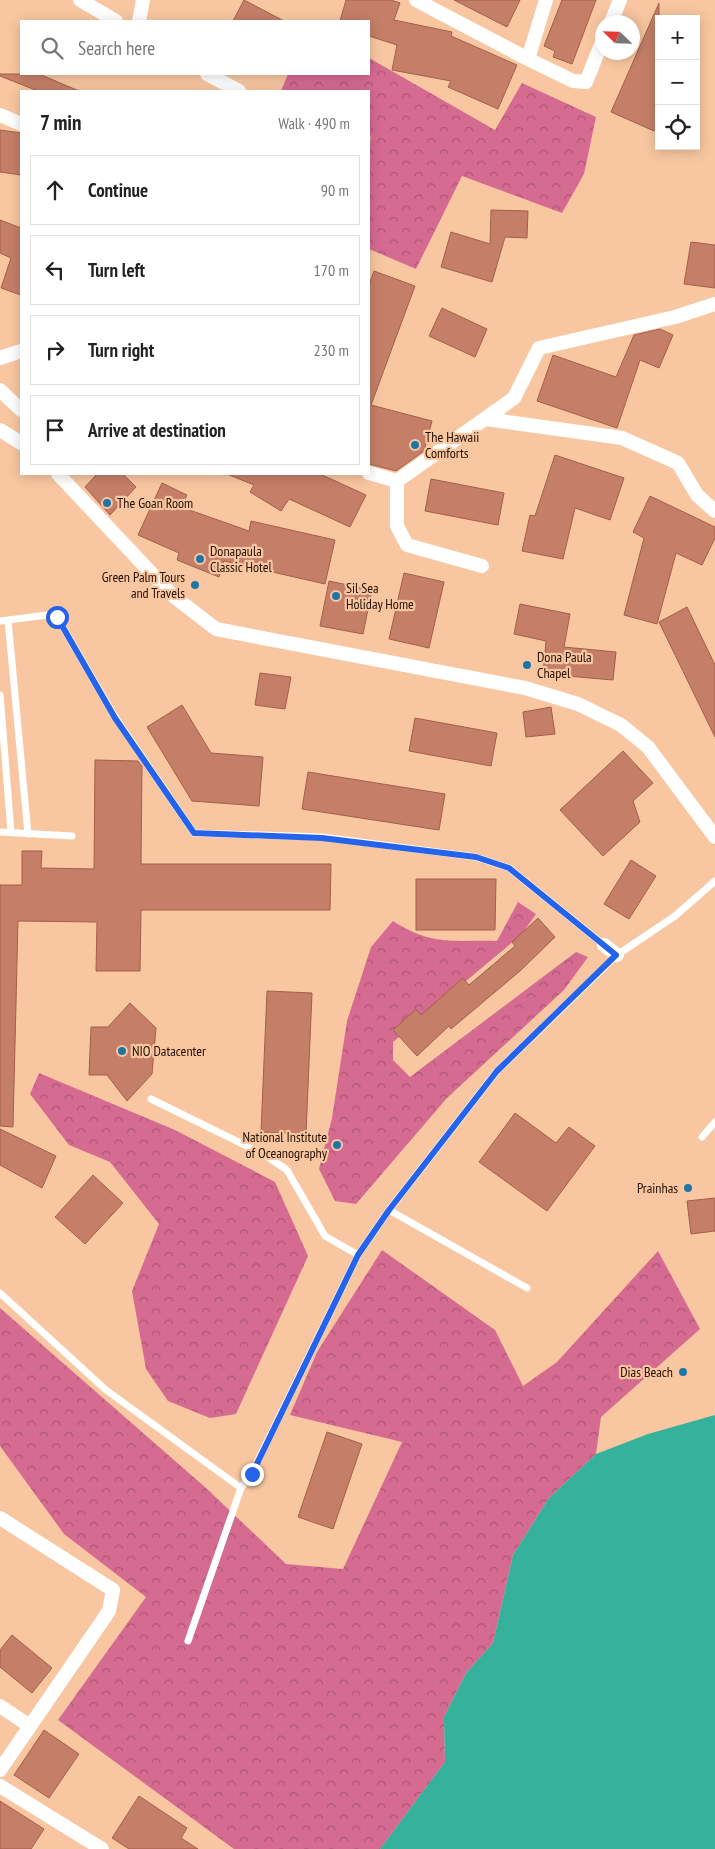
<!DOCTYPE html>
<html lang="en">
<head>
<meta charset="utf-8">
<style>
	body { margin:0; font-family:"PT Sans Narrow",sans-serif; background:#f2f2f2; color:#222 }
	.controls { position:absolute; right:15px; top:15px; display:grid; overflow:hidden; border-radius:0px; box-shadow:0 2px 12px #0003 }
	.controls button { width:45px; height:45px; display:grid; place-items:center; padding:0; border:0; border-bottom:1px solid #e0e0e0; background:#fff; color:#222; font:25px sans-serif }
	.compass { position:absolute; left:595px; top:15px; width:45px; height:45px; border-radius:50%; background:#fff; box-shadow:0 2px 12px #0003; rotate:293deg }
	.stop { position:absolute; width:15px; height:15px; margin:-11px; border:4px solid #2563eb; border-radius:50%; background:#fff }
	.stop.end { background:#2563eb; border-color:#fff; box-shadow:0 1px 5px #0008 }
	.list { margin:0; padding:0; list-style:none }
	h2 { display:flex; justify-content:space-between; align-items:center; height:65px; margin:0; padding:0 20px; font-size:21px }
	h2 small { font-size:16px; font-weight:400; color:#767676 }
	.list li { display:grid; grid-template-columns:32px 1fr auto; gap:15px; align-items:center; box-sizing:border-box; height:70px; margin:0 10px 10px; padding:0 10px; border:1px solid #e0e0e0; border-radius:0px }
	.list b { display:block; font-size:19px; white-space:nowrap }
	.list em { font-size:16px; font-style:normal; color:#767676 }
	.icon { flex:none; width:28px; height:28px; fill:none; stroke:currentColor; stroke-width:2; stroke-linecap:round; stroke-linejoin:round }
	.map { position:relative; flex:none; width:715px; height:1849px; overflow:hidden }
	.search { position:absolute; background:#fff; box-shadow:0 2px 12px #0003; left:20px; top:20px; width:350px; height:55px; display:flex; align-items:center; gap:12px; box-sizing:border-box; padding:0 18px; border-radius:0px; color:#767676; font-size:19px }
	.panel { position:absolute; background:#fff; box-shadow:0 2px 12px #0003; left:20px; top:90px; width:350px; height:385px; border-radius:0px }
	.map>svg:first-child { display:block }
</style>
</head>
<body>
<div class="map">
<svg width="715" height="1849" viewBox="0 0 715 1849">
	<defs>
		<pattern id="forest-crowns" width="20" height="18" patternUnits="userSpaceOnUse" patternTransform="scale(1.25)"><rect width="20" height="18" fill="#d66b92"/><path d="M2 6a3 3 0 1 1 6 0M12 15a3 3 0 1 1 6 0" fill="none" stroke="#ad5675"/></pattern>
	</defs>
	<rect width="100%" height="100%" fill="#f8c7a1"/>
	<!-- forest -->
	<path fill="url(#forest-crowns)" d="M369,58L495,130L522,83L596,117L584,174L562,213L462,176L416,269L369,249V146L371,137L369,136V91H281L288,74H369Z
		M518,902L536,914L521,935L393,1042V1060L410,1077L576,952L588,957L564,990L447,1098L356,1204L335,1201L319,1169L332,1118L347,1021L371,947L393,921C431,946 454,940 497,941Z
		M39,1073L175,1130L275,1182L308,1256L236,1414L210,1418L168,1401L146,1369L132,1291L159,1224L110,1162L69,1145L30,1094Z
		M382,1250L495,1330L523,1386L557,1362L658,1251L700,1329L601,1417L596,1454L549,1498L513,1555L493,1643L466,1673L444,1717L445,1762L380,1849H234L58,1720L146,1597L64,1534L0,1446V1308L206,1488L286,1564L343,1569L402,1442L290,1415L317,1352Z"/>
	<!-- water -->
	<path fill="#36b19c" d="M715,1415V1849H380L445,1762L444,1717L466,1673L493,1643L513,1555L549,1498L596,1454L648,1434Z"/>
	<!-- building -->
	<path fill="#c57f68" stroke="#a35f49" d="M244,0L284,21H233Z
		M346,0H391L400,3L394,20L452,32L451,36L517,65L498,109L448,87L451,81L392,70L397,45L369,36V21H340Z
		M454,0H520L507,27Z
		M562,0H596L572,64L553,57L555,51L544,46Z
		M659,3V121L654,131L611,112Z
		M0,74H39L79,91H38L0,76Z
		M0,130L21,133V175L0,172Z
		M491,210L528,211L527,238L505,237L492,282L441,267L451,232L490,244Z
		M0,220L21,228V295L1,288L11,258L0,253Z
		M691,242L715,245V288L684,284Z
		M374,271L415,286L371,405L432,421L424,451L396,471L369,464V285Z
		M442,308L487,329L475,357L429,336Z
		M660,329L673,335L659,368L640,360L617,428L537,401L553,355L616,377L634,335Z
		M555,455L624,478L610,520L575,508L563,559L522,551L530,515L535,516Z
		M97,474H123L136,487L110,515L85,487Z
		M227,474H320L366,495L350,527L289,499L281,511L250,492L254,485Z
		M431,479L504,493L498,525L425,511Z
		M162,483L187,495L181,507L249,531L251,521L335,540L325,584L224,561L219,577L177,560L179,553L138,535Z
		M650,496L715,527V538L702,565L676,553L657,624L624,615L644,538L633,532Z
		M404,573L444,582L429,648L389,639Z
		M329,581L372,590L363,634L320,626Z
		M520,604L570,614L564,647L616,652L613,680L543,674L546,641L514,634Z
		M687,607L715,665V737L659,622Z
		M260,673L291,677L285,709L255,705Z
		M182,705L211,753L263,757L259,806L192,801L147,727Z
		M551,707L555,734L526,737L523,712Z
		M415,718L497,733L491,766L409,751Z
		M623,751L653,783L633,801L640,822L603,856L560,810Z
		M95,760L138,761L142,766L141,864H331L330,910H141L140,971H96L97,922L18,921L13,1127L0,1126V885H22V851H42L41,868L94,869Z
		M308,772L445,794L439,830L302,809Z
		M631,860L656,876L629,919L604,904Z
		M416,879H496L495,930H416Z
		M538,918L555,937L520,971L451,1029L449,1026L417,1056L393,1030L416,1009L421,1015L463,978L469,985L515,946L512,942Z
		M267,991L312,993L306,1134L261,1132Z
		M130,1003L156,1028L152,1074L127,1101L107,1075H89L91,1027H108Z
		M515,1113L556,1143L569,1127L595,1146L547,1211L479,1162Z
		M0,1129L56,1156L42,1188L0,1165Z
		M93,1175L123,1203L85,1244L55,1217Z
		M715,1198V1231L691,1234L687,1201Z
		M327,1432L362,1444L333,1529L298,1517Z
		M12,1635L52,1668L32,1693L0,1667V1650Z
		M44,1730L79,1754L49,1798L14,1775Z
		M139,1796L187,1828L181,1838L198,1849H129L112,1838Z
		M0,1801L44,1829L31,1849H0Z"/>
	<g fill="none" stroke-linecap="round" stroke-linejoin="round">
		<!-- lane -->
		<path stroke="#fff" stroke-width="7" d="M8,620L28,834
			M0,621L48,615L57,617L115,717L194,833L322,837L476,857L509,868L604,945
			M0,695L11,832
			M0,832L72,836
			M151,1099L265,1155L287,1170L325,1236L358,1255
			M702,1137L715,1122
			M389,1210L527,1288
			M0,1293L106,1390L241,1488L251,1475L358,1255L389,1210L497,1071L617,955L675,916L715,881
			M188,1641L241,1488"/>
		<!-- street -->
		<path stroke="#fff" stroke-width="14" d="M80,0L116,21
			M416,0L528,59L546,0
			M139,21L143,0
			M611,22L620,0
			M528,59L573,81L586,82L602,42
			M207,74L239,91
			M0,115L21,124
			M0,358L21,351
			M0,390L21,410
			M486,419L622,438L678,463L697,495L715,511
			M0,430L21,443
			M369,473L397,481V526L407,545L482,566
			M58,474L172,595L216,629L525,688L578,704L621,725L648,747L715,837
			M397,481L514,398L539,348L675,317L715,304
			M604,945L617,955
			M0,1518L113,1590L109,1611L0,1770
			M0,1706L30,1726
			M0,1786L102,1849"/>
	</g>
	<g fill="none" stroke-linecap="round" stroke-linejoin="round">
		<!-- route -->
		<path stroke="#2563eb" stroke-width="6" d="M57,617L115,718L194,833L322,838L476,857L509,868L616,955L497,1071L389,1210L358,1255L252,1474"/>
	</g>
	<!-- markers -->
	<g fill="#1f75a5" stroke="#f8c7a1" stroke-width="2">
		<circle cx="415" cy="445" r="5"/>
		<circle cx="107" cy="503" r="5"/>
		<circle cx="200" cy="559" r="5"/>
		<circle cx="195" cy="585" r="5"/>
		<circle cx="336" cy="596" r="5"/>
		<circle cx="527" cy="665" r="5"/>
		<circle cx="122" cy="1051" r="5"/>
		<circle cx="337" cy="1145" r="5"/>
		<circle cx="688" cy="1188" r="5"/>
		<circle cx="683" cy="1372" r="5"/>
	</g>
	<g text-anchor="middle" stroke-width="4.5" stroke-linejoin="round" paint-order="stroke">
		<!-- poi labels -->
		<g font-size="14" fill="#240e00" stroke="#f8c7a1" text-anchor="start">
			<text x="425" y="442">The Hawaii<tspan x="425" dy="16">Comforts</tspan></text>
			<text x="117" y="508">The Goan Room</text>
			<text x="210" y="556">Donapaula<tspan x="210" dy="16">Classic Hotel</tspan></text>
			<text x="185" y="582" text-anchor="end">Green Palm Tours<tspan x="185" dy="16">and Travels</tspan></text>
			<text x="346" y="593">Sil Sea<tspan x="346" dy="16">Holiday Home</tspan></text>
			<text x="537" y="662">Dona Paula<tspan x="537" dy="16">Chapel</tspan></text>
			<text x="132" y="1056">NIO Datacenter</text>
			<text x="327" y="1142" text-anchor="end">National Institute<tspan x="327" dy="16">of Oceanography</tspan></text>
			<text x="678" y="1193" text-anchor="end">Prainhas</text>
			<text x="673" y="1377" text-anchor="end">Dias Beach</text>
		</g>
	</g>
</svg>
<div class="controls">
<button>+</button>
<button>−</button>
<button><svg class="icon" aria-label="locate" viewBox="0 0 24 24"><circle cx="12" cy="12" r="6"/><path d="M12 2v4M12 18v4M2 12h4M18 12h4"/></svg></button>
</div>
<svg class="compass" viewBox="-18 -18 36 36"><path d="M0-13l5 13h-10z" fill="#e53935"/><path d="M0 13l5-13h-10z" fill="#767676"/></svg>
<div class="stop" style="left:57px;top:617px"></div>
<div class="stop end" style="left:252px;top:1474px"></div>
<div class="search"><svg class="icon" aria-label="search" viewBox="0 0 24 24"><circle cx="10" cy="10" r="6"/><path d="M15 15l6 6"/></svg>Search here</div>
<section class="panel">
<h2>7 min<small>Walk · 490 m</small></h2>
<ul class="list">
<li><svg class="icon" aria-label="ahead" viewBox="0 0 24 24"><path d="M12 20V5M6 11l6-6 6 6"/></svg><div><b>Continue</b></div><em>90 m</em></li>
<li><svg class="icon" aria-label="left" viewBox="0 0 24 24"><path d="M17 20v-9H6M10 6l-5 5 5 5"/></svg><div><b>Turn left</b></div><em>170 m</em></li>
<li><svg class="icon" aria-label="right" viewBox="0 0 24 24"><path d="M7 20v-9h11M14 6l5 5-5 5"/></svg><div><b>Turn right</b></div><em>230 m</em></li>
<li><svg class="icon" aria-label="arrive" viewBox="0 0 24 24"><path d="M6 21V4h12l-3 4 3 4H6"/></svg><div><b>Arrive at destination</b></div></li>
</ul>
</section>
</div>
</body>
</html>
